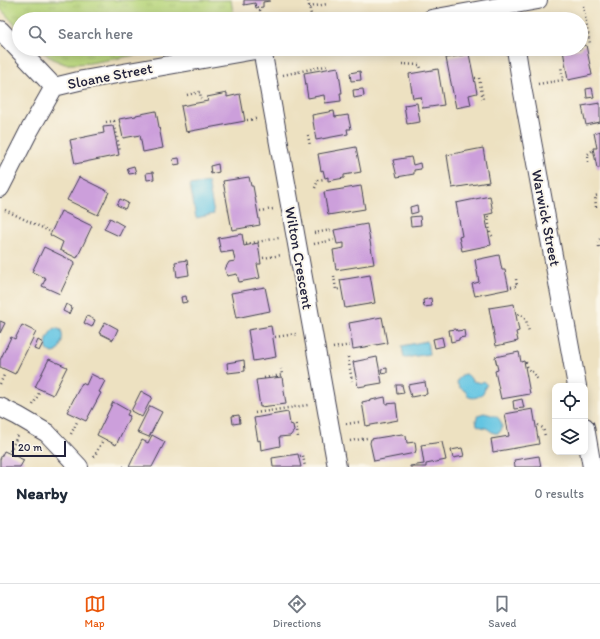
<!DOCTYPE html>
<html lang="en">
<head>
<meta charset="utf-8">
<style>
	body { margin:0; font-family:Itim,sans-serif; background:#f6f6f7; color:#1f2937 }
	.controls { position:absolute; right:12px; bottom:12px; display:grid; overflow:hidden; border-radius:8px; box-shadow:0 2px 10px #0003 }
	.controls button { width:36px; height:36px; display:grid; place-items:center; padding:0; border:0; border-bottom:1px solid #e0e1e3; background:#fff; color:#1f2937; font:20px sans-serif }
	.scale { position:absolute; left:12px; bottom:10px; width:54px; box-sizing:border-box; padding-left:4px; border:2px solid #22223b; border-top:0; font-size:11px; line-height:14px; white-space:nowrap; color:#22223b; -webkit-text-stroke:3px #fbf7ec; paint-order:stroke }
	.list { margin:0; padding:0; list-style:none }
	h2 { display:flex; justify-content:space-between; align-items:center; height:52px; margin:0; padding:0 16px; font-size:17px }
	h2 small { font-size:13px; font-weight:400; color:#747a83 }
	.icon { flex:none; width:22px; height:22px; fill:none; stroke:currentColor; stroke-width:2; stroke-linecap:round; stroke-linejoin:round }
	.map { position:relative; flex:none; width:600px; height:467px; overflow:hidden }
	.search { position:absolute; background:#fff; box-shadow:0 2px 10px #0003; left:12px; right:12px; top:12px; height:44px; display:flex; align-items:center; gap:10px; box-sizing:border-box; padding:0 14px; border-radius:22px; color:#747a83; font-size:15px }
	.sheet { height:116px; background:#fff }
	nav { display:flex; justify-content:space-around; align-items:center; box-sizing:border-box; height:56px; border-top:1px solid #e0e1e3; background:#fff; font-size:11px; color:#747a83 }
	nav a { display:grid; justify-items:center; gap:2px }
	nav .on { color:#ea580c }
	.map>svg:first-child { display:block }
</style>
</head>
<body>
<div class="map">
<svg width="600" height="467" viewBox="0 0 600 467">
	<defs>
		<pattern id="park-tufts" width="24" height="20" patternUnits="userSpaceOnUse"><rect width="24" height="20" fill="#b8d57b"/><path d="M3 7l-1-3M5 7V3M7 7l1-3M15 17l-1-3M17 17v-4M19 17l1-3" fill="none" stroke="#9eb76b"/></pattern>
	</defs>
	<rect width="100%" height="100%" fill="#fbf7ec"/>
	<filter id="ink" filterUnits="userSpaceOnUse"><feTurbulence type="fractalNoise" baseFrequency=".025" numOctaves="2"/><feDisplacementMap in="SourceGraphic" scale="8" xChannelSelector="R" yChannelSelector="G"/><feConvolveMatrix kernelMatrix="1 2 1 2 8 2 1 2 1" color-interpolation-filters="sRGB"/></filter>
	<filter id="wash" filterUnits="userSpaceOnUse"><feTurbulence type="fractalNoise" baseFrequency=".012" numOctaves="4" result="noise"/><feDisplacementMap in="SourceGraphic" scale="16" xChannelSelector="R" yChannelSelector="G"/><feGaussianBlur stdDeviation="0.9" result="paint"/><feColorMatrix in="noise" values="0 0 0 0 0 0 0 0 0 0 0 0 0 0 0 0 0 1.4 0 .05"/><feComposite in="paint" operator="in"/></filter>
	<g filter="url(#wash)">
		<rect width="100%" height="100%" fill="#ede1c1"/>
		<!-- park -->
		<path fill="url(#park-tufts)" stroke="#6d7c5b" d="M0,0H231L234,19H19V29L0,8Z
			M38,49H169L90,63L75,64H65L55,60Z"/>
		<!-- water -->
		<path fill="#64c5e2" stroke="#43748e" d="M208,182L214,214L196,218L190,185Z
			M55,328L61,330C64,339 61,345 57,352L53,353L48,351C44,343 48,333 55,328Z
			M427,341L429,354L404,358L402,346Z
			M465,374C471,376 469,378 473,381C475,382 479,382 481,383L483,381L487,385L485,387L484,392C479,397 475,399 469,397L465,391L459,387L457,383C458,378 460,376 465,374Z
			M484,413C488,414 493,415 497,417C503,421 505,435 494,433C491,432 489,429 486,428C482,427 480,427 477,425L476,420L478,415Z"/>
		<g id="blocks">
			<!-- building -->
			<path fill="#cc9fdb" d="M244,0H270V1L263,2V7L256,8L255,3L244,5Z
				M586,45L592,75L568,80L563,50L581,49V46Z
				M469,54L477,93L469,95L471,105L456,108L446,58Z
				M338,67L342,93H340L341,101L325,103L324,95L308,98L304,73Z
				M438,69L444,105L423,108L421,97L413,98L409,74Z
				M360,71L361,80L351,81L350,73Z
				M592,88L594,97L587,98L586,89Z
				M363,89L364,96L354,98L353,90Z
				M227,93V97L240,94L245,121L186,132L181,106L208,101L207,97Z
				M417,103L420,122L407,124L404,105Z
				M600,103V122L586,125L582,106Z
				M156,111L163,148L143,152L140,135L123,138L119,119L136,116V115Z
				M334,111L335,117L348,115L351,129H347L348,134L316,140L312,115Z
				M113,126L119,155L75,164L70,140L104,133L103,127Z
				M600,131V168H597L593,148H597L594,133Z
				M356,147L361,172L344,175V178L328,181V177L325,178L323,170L321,171L318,154Z
				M483,148L489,182L452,188L447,155Z
				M411,157L413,165L420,163L421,169L414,170V174L397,177L393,160Z
				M179,158L180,164L174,165L173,159Z
				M218,164L219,172L211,174L210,166Z
				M134,166L136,173L129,174L127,168Z
				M153,172L154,179L147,180L146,173Z
				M79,177L109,192L98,215L67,200Z
				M249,177L251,186H253L260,225L232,230L223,181Z
				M361,186L365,209L328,215L324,192Z
				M490,196L493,213L485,215L491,245L462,251L459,237L462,236L456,203Z
				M120,199L128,203L125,209L117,205Z
				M417,205L418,212L411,214L410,207Z
				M61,211L92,226L77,258L60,250L63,242L50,235Z
				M420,216L421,225L411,226L410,217Z
				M110,218L124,226L119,236L104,229Z
				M367,224L374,264L336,270L333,250L344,248V243L337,244L334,230Z
				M242,234L244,246L258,243L261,264H257L260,278L239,282L237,274L227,276L225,269L229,262L235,261L233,251L221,253L218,238Z
				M44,247L75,262L60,294L42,286L46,278L32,272Z
				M499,255L502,270H505L509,289L475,296L472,284L479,282L475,260Z
				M187,260L189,275L177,277L175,262Z
				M370,275L375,303L345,308L340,280Z
				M265,287L270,311L236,318L231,293Z
				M186,296L187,302L182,303L181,297Z
				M431,298L432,306L424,307L423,300Z
				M66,304L72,307L69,314L63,311Z
				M514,304L519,331L516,332L518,341L496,346L489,308Z
				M87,316L95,320L92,327L84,323Z
				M382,317L387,343L353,349L349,323Z
				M0,321L5,323L0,333Z
				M105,322L118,329L113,340L99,333Z
				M22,325L36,332L15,374L0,367V360L11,337L15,339Z
				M271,326L276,357L253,361L248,330Z
				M456,329L457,331L464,330L465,337L459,338V340L451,342L449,330Z
				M442,337L444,346L435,348L433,339Z
				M38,340L43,343L39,351L34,349Z
				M519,352L521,362L524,361L530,394L501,399L495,371L498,370L495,357Z
				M377,357L382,383L358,387L353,362Z
				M49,359L67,367L53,395L35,387Z
				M244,360L245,371L228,373L227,363Z
				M387,368V373L382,374L381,369Z
				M91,374L105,381L99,392L101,393L86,421L67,412L82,383L86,385Z
				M282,377L286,404L260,407L256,380Z
				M425,382L427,394L411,397L408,385Z
				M396,385H402L404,393L397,394Z
				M141,391L152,397L142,417L131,411Z
				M385,397L386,404L396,403L398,420L366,426L362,402Z
				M522,399L524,408L514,409L513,401Z
				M113,402L129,411L127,415L130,416L116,445L97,435Z
				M150,406L162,412L149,437L137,432Z
				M533,409L539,444L493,452L491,439L509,436L505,414Z
				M288,412L290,424L293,425L294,431L290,436L279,437L280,446L261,450L260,440L258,441L254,418Z
				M239,415L240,423L233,424L232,416Z
				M402,434L406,436L407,443L415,442L416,450L415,453L374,461L370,443L371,439Z
				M152,435L165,442L152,467H129L142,440L148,443Z
				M442,442L446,460L426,464V467H410V466L424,464L421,445Z
				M462,448L464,456L453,458L451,450Z
				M4,451L24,460L20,467H0V459Z
				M298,454L301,467H273L272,458Z
				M539,456L541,467H515L514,460Z"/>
		</g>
	</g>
	<g filter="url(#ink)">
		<use href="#blocks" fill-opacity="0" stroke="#403f4f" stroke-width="1"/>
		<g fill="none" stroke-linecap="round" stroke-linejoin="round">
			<!-- minor casing -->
			<g stroke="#403f4f" stroke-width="20">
				<path id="minor" d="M431,19L538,0
					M0,30L54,87
					M262,49L337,467
					M516,49L522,87L577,386
					M54,87L83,80L260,49
					M0,188L28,133L54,87
					M0,407L18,416L47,433L79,467
					M585,427L592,467"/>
			</g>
			<!-- path -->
			<path stroke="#403f4f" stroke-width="2.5" stroke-dasharray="1 3" stroke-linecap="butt" d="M308,1L312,19
				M583,6L590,44
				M309,7L328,4
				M260,10L262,19
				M402,64L420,65L421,69
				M283,75L330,65
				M475,78H479L483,99
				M538,84L563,80L561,66
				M187,95L200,92L201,99
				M247,120L256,119
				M106,122L114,121L120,152
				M308,135L310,146
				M588,162V154L592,151
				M315,188L318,180L324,179
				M596,207L595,196L599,195
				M5,210L49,231
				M260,211L273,209
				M488,216L490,233L493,237
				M314,233L331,230
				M246,244L279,238
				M314,244L334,240
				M599,247L598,242L600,239
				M263,258L282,255
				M334,276L336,290L339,289
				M511,287L517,286L516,279
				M518,314L523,316L526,320L529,332
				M275,337L296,334
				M333,348L351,345
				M348,357L352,381
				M526,362L528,369L534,373L538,381
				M264,378L282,375L281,369
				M0,384L5,373
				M33,405L39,393
				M255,413L308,405
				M296,424L298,437
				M346,424L359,422
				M538,425L543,428L545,436
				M71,434L78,420
				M350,441L367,438
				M10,451L18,435
				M300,456L303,455L305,467
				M94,457L102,442
				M123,467H124"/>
			<!-- minor -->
			<use href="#minor" stroke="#fff" stroke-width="18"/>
		</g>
	</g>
	<g text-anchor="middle" stroke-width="4" stroke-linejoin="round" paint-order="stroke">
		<!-- street labels -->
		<g font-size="15" fill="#22223b" stroke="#fbf7ec">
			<text transform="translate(110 76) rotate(-11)" y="5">Sloane Street</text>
			<text transform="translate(546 218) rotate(79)" y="5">Warwick Street</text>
			<text transform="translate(299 258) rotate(80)" y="5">Wilton Crescent</text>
		</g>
	</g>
</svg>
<div class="controls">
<button><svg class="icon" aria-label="locate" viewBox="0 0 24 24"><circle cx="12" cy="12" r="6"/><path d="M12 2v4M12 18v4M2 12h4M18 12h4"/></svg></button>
<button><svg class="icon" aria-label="layers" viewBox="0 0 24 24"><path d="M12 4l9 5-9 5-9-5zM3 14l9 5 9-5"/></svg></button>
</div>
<div class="scale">20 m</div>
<div class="search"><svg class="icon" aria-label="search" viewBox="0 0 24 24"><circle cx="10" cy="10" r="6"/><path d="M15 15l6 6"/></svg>Search here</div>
</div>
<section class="sheet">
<h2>Nearby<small>0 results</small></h2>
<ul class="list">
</ul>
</section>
<nav>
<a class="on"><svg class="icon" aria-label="map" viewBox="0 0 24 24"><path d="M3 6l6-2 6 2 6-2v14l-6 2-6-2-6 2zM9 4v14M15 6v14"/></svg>Map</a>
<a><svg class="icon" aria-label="directions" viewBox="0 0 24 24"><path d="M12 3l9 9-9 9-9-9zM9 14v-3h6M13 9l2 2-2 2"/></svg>Directions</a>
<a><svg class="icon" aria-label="saved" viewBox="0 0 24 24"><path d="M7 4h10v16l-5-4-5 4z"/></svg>Saved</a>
</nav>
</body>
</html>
